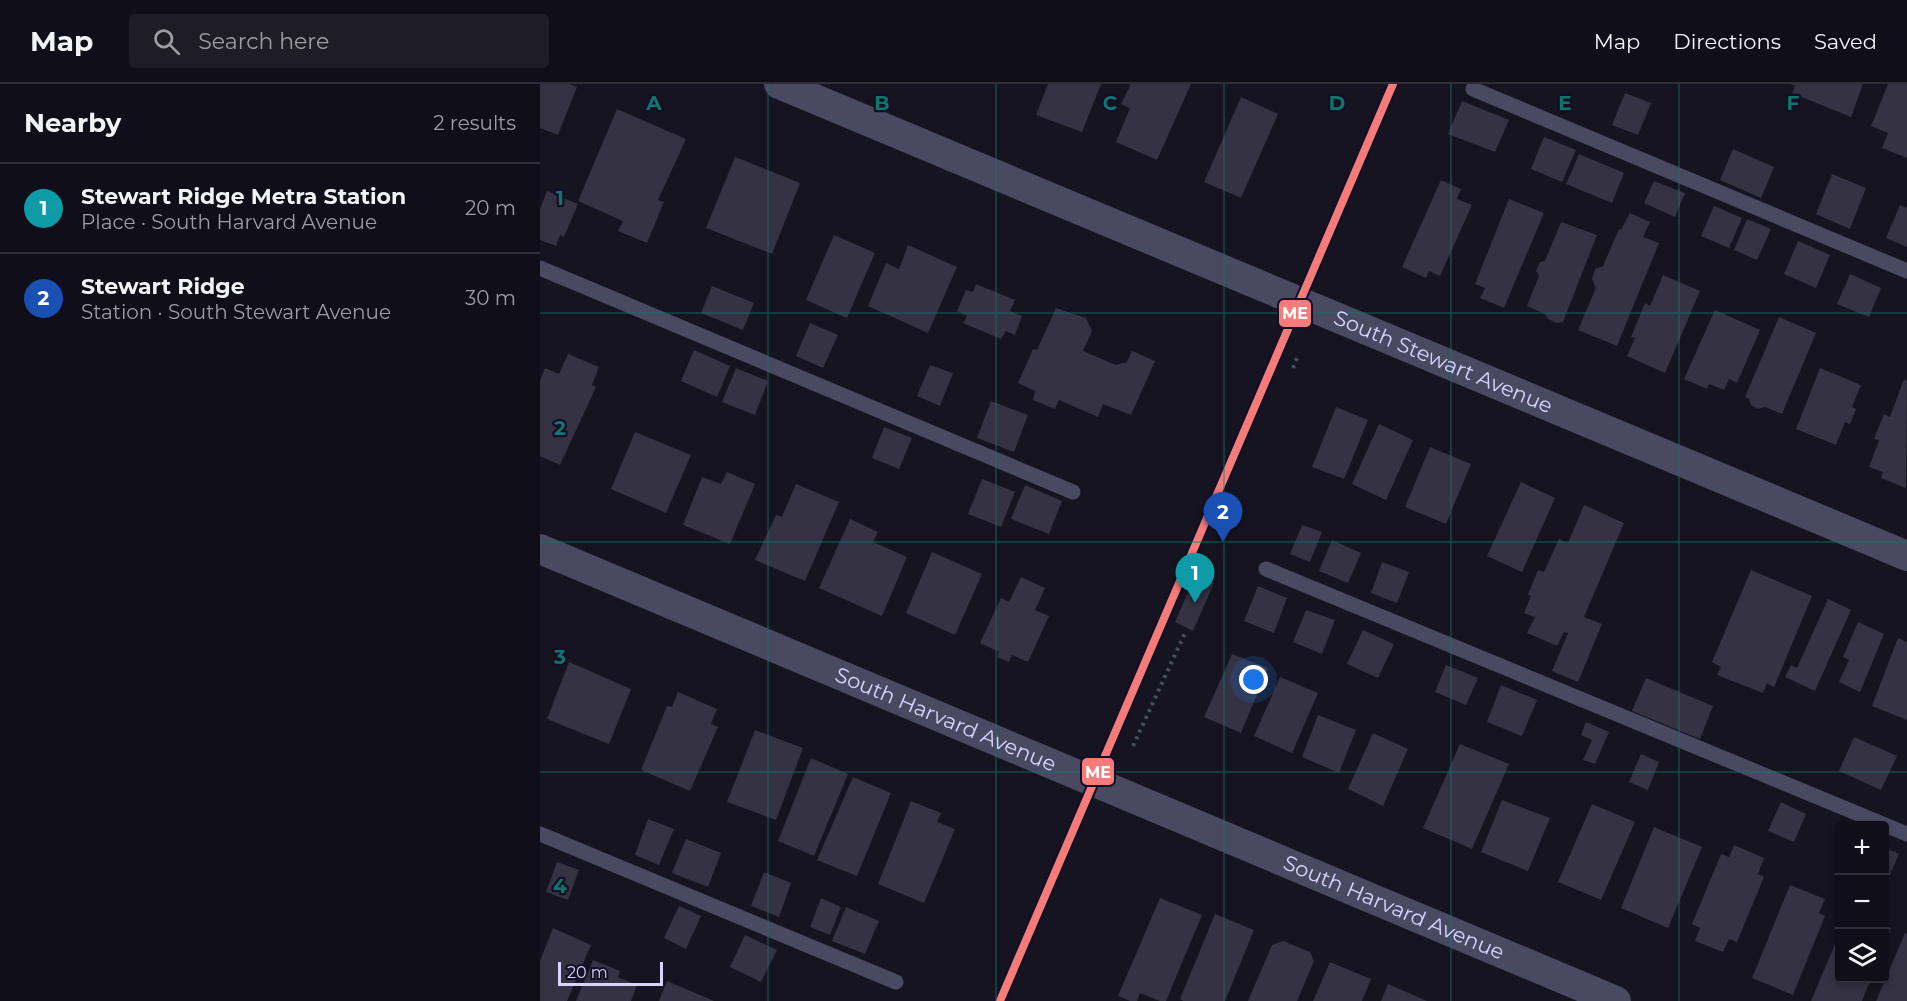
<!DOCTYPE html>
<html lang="en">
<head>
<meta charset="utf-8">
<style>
	body { margin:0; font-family:Montserrat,sans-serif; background:#1e1d26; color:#f1f3f6 }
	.controls { position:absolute; right:18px; bottom:18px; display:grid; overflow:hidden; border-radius:6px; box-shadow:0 3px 9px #0003 }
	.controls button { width:54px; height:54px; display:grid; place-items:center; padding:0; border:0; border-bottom:2px solid #302f38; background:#100f19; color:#f1f3f6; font:30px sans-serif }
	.scale { position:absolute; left:18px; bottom:15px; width:105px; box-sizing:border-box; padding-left:6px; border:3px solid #d9d4ff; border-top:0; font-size:16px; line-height:21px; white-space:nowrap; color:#d9d4ff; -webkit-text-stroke:4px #130f26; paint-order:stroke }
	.you { position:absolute; left:714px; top:596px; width:21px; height:21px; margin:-15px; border:4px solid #fff; border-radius:50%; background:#1a73e8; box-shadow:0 0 0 9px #1a73e833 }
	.badge { display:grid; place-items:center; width:39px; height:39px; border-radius:50%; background:#0b8043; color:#fff; font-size:20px; font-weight:700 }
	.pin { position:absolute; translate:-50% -50px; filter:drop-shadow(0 2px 3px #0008) }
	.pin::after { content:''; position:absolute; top:32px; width:21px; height:18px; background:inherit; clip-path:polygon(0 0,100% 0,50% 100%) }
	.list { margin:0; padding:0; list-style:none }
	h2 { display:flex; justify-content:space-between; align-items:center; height:78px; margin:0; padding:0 24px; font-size:26px }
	h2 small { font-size:20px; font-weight:400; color:#9c9ca2 }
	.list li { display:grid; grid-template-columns:39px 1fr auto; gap:18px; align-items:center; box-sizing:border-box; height:90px; padding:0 24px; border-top:2px solid #302f38 }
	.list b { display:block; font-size:22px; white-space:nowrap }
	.list p { margin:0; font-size:20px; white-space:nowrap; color:#9c9ca2 }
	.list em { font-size:20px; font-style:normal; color:#9c9ca2 }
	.icon { flex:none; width:33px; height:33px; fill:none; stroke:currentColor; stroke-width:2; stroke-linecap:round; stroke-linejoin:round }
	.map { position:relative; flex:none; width:1367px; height:917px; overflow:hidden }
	header { display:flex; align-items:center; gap:36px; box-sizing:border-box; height:84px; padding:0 30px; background:#100f19; border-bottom:2px solid #302f38 }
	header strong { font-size:28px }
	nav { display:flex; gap:33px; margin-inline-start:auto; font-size:21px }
	.search { width:420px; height:54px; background:#1e1d26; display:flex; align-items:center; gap:15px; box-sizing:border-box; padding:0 21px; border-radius:6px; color:#9c9ca2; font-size:22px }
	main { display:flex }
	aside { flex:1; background:#100f19 }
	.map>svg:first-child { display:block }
</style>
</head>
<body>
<header>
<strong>Map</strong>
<div class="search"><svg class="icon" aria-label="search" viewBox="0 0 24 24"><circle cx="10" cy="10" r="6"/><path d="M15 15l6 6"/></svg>Search here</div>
<nav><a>Map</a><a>Directions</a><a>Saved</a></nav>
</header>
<main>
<aside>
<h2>Nearby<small>2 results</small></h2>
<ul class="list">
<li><span class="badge" style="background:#0f9aa8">1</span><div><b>Stewart Ridge Metra Station</b><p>Place · South Harvard Avenue</p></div><em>20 m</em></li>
<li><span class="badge" style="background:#1a4fb4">2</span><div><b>Stewart Ridge</b><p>Station · South Stewart Avenue</p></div><em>30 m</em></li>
</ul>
</aside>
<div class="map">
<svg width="1367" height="917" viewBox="0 0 1367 917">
	<rect width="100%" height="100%" fill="#161421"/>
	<!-- building -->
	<path fill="#343243" d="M0,0H29L37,3L18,51L0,44Z
		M508,0H561L542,48L496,31Z
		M591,0H651L617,76L576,58L590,24L581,20Z
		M1250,0H1323L1311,33L1252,9L1255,2Z
		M1348,0H1367V74L1342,64L1348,49L1331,42Z
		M1085,9L1111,19L1098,51L1072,41Z
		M701,13L738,30L701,114L664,98Z
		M922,17L969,36L955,68L908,50Z
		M77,25L146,55L118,116L124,118L107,159L78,147L83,137L38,117Z
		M1004,53L1036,66L1022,98L991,85Z
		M1193,65L1234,83L1221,114L1180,96Z
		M1039,70L1084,89L1072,119L1026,100Z
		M195,73L260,99L232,170L166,144Z
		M1292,90L1326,104L1310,145L1276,130Z
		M901,96L921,105L917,115L932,121L900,192L889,187L886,194L862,183Z
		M1114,97L1145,109L1135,133L1104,119Z
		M7,107L38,120L24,153L20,151L16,162L0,156V125Z
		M969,115L1004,129L964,224L940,214L945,204L935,200Z
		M1360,121L1367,124V163L1346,154Z
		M1174,122L1202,134L1189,164L1161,152Z
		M1090,129L1110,138L1103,153L1119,159L1077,262L1038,246L1056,204L1052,195L1055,185L1063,182L1079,145L1081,146Z
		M1207,135L1231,145L1217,176L1194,166Z
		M1021,138L1057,151L1023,238L1017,239L1008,235L1005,230L987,222L999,192L996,187L1000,178L1005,177Z
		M294,151L335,169L307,234L266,216Z
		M1258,157L1290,171L1276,204L1244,190Z
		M368,161L417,183L388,249L328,222L346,179L359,185Z
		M1310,190L1341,204L1329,233L1297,220Z
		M1123,191L1160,207L1125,289L1087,272L1095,254L1091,253L1105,219L1110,222Z
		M436,200L475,216L470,227L482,232L475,251L466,247L461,255L423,239L427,232L417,227L426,206L433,208Z
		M172,202L214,219L203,246L161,229Z
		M516,224L546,234L552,247L543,267L576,281L587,278L592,267L615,277L591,331L563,320L558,333L519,316L515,325L493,316L495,307L478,299L493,265L497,266Z
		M1175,226L1220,246L1197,299L1189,295L1184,306L1169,300L1167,305L1144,295Z
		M1239,233L1276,249L1242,330L1225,323L1218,325L1211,321L1209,315L1205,313Z
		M270,239L298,251L283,284L256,272Z
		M154,266L190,282L177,313L141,297Z
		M28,270L59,283L52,301L56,303L20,381L0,372V297L5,284L19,290Z
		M390,281L413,289L400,322L377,312Z
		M196,284L228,297L215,331L182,318Z
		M1280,284L1321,301L1312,323L1316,325L1310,340L1305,338L1296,361L1256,345Z
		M1364,295L1367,297L1366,404L1341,394L1343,388L1329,383L1339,356L1334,355L1344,330L1350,333Z
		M451,317L488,331L474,368L437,354Z
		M796,323L828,336L804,395L772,383Z
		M839,340L873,356L846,416L812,400Z
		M344,343L372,354L359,385L332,374Z
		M95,348L151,371L126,429L71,405Z
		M890,363L931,380L906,440L865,423Z
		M187,388L215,400L190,460L143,441L162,393L181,400Z
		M442,395L475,408L461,443L428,430Z
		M981,398L1015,414L982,488L947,472Z
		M256,400L299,418L265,497L215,476L236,431L242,433Z
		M485,401L522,417L509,450L471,435Z
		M1044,421L1084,439L1044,533L1062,540L1038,598L1012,587L1028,549L1024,548L1017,562L987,549L995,533L984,529L991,512L988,510L998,486L1004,488L1019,455L1028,459Z
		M310,435L338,448L333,458L367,473L342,532L279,504Z
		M762,441L782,448L770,478L750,470Z
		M792,456L821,469L808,499L779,487Z
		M392,468L442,490L415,551L366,529Z
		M842,478L869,488L857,519L831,509Z
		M1211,486L1272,512L1234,603L1227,599L1223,609L1177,591L1181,583L1172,578Z
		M656,490L674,499L653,547L635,538Z
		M481,493L505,504L495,526L509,532L488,578L472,571L469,578L457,573L459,568L440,559L461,514L469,518Z
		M718,502L747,514L734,549L704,537Z
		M1288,515L1311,526L1275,607L1245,593L1251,581L1257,584Z
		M766,526L795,536L782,570L753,558Z
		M1318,538L1344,550L1320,608L1299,598L1309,576L1303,573Z
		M823,546L854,560L838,594L807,580Z
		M1358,554L1367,558V636L1332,622Z
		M692,570L728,584L701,649L664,633Z
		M29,578L91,605L69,660L7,635Z
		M906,581L938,594L926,621L895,608Z
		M740,593L778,609L752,669L714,652Z
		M1106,594L1173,622L1160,655L1092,627Z
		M961,601L997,616L982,652L947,638Z
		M138,608L177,625L171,640L178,643L150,707L101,686L127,622L132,623Z
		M778,631L816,646L799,689L762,673Z
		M1046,638L1069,648L1055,680L1043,676L1052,656L1041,651Z
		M215,646L263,664L236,736L187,718Z
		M833,649L868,665L843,722L808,705Z
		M1314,653L1357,672L1341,706L1299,687Z
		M920,660L969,680L932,765L883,744Z
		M1101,670L1119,678L1108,706L1089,698Z
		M271,674L308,690L274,772L238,757Z
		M313,693L351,709L317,792L277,776Z
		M962,716L1010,734L988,787L941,768Z
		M371,717L401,729L397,738L415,745L384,819L338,800Z
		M1241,718L1266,730L1254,758L1228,747Z
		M1052,720L1095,738L1061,816L1018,798Z
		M108,735L134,745L119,781L95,771Z
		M1114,743L1162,763L1128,844L1081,824Z
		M146,755L181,769L168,803L132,789Z
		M1194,761L1224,774L1218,790L1224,793L1197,858L1189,855L1183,868L1155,857L1160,844L1152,840L1181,770L1189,773Z
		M1344,763L1359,770L1346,800H1344Z
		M17,778L39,786L28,816L6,808Z
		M224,788L251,799L239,833L211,822Z
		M1250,801L1285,815L1279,829L1285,832L1253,911L1212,894Z
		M281,814L301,823L290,851L270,843Z
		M620,814L662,831L626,917H620L600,909L597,917H590L578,912Z
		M139,822L161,832L146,865L124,854Z
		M306,823L339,837L325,870L292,857Z
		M675,830L714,846L685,917H643L640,915Z
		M1344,842L1351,844L1345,860H1344Z
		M13,844L51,861L27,917H0V877Z
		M1300,848V894H1331L1322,917H1271Z
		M1365,849L1367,850V917H1336Z
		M205,851L237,866L221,898L190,883Z
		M743,857L770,868L774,877L757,917H708L732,861Z
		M53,876L80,887L78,893L97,901L91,917H36Z
		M790,878L831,895L822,917H773Z
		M127,897L174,917H119Z
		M848,900L887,917H841Z"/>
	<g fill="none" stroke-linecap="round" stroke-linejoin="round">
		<!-- path -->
		<path stroke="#44505f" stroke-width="4" stroke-dasharray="3 4.5" stroke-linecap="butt" d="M753,284L757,274
			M593,662L646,547"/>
		<!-- lane -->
		<path stroke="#4a4962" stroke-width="15" d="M933,5L1367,187
			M0,184L533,408
			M726,485L1367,750
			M0,750L356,898"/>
		<!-- street -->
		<g stroke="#4a4962" stroke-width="30">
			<path id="s1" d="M239,0L1367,472"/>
			<path id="s2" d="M0,465L1076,917"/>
		</g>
		<!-- rail-1 casing -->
		<g stroke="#130f26" stroke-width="12">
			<path id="rail-1" d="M460,917L853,0"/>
		</g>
		<!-- rail-1 -->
		<use href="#rail-1" stroke="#f67b7b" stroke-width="8"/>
	</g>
	<!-- grid -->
	<path fill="none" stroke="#0f766e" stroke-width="1.5" stroke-opacity="0.55" d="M228,0V917M456,0V917M684,0V917M911,0V917M1139,0V917M0,229H1367M0,458H1367M0,688H1367"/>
	<g text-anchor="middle" stroke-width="4.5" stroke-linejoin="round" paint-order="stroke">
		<!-- street labels -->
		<g font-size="21" fill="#d9d4ff" stroke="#130f26">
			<text dy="7" stroke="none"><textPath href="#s1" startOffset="720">South Stewart Avenue</textPath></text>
			<text dy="7" stroke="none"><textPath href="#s2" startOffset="440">South Harvard Avenue</textPath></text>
			<text dy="7" stroke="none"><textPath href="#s2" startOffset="926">South Harvard Avenue</textPath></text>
		</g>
	</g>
	<g font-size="20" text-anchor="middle" font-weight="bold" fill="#0f766e" stroke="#130f26" stroke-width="4.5" stroke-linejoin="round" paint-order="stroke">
		<text x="114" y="26">A</text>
		<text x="342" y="26">B</text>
		<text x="570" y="26">C</text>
		<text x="797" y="26">D</text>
		<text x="1025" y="26">E</text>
		<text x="1253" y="26">F</text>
		<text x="20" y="121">1</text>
		<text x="20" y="351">2</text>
		<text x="20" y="580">3</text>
		<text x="20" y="809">4</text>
	</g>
	<g stroke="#130f26" stroke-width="2">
		<rect x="738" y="215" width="34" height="29" rx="6" fill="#f67b7b"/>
		<rect x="541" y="673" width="34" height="29" rx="6" fill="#f67b7b"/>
	</g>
	<g font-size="16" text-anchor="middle" font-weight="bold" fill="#fff">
		<text x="755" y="235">ME</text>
		<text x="558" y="694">ME</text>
	</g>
</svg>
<div class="controls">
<button>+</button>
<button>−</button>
<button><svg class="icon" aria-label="layers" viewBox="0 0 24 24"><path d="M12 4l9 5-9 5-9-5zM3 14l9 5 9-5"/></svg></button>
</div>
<div class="scale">20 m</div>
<div class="you"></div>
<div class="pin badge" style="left:655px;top:519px;background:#0f9aa8">1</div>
<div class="pin badge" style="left:683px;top:458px;background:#1a4fb4">2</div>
</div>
</main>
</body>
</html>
